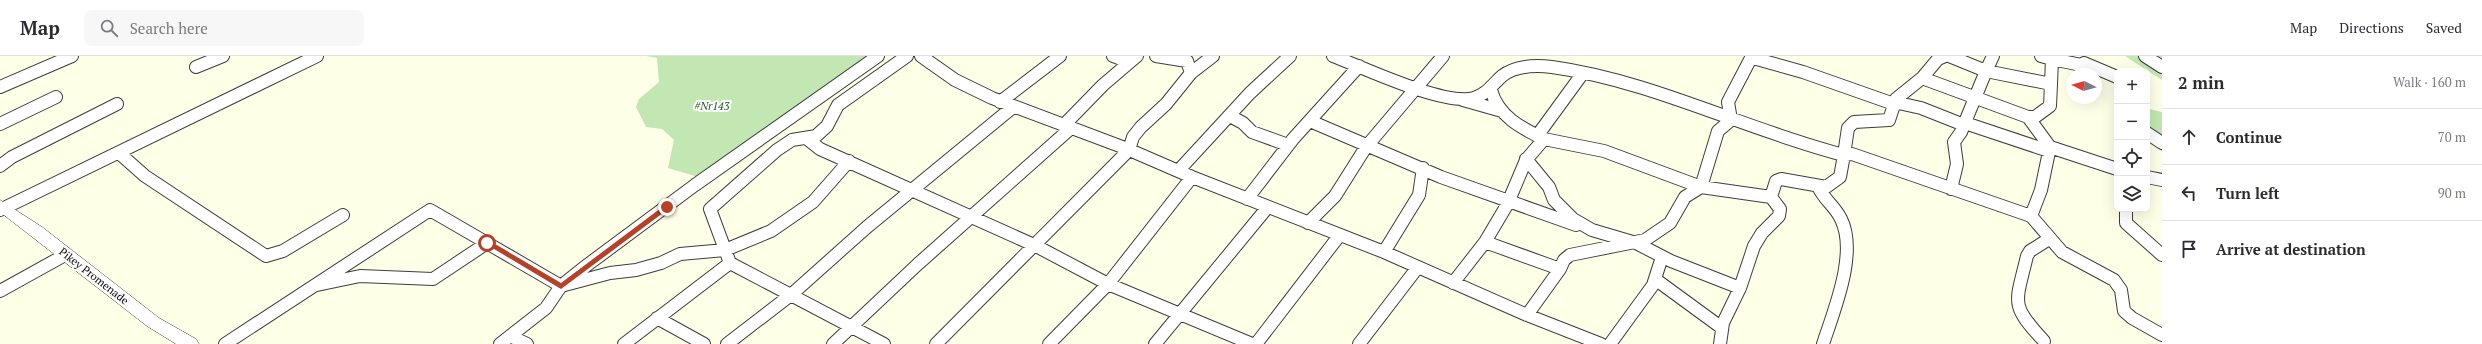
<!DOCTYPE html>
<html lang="en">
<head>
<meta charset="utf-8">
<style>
	body { margin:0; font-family:"PT Serif",serif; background:#f7f7f7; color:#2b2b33 }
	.controls { position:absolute; right:12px; top:12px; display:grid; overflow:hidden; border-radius:8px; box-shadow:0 4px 16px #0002 }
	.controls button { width:36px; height:36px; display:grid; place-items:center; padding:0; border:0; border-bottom:1px solid #e1e1e2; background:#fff; color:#2b2b33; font:20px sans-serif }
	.compass { position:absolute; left:2066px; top:12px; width:36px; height:36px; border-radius:50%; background:#fff; box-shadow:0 4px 16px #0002; rotate:276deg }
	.stop { position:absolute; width:12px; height:12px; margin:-9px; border:3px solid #b64126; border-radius:50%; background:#fff }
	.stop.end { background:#b64126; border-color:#fff; box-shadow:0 1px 4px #0008 }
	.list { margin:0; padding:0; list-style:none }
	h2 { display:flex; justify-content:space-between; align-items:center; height:52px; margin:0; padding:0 16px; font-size:17px }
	h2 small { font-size:13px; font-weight:400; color:#7c7c81 }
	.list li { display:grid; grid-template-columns:26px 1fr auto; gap:12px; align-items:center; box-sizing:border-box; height:56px; padding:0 16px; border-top:1px solid #e1e1e2 }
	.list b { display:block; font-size:15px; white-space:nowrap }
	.list em { font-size:13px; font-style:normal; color:#7c7c81 }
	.icon { flex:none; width:22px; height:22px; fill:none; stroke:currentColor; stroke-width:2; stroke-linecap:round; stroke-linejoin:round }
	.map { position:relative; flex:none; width:2162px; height:288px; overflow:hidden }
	header { display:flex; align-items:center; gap:24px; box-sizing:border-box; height:56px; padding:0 20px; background:#fff; border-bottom:1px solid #e1e1e2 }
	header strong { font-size:19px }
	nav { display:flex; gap:22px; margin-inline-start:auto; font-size:14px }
	.search { width:280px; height:36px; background:#f7f7f7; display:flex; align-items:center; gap:10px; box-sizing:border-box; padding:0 14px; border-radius:8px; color:#7c7c81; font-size:15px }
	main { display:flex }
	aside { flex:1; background:#fff }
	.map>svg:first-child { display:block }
</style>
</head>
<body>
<header>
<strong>Map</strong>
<div class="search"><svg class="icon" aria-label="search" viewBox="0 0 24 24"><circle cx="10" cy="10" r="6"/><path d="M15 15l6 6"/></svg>Search here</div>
<nav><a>Map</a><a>Directions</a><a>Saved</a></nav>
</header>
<main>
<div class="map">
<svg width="2162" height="288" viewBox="0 0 2162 288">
	<rect width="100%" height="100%" fill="#feffe7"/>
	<!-- green -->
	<path fill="#c2e7b3" d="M646,0H871L698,121L668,112L674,84L662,73L646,71L636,51L639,43L659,26L657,2Z
		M2125,0H2162V24Z
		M2149,53L2162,56V96L2147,81V55Z"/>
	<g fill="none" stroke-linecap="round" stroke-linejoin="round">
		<!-- minor casing -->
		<g stroke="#3d3d3d" stroke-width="14">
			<path id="minor" d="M921,0L955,24L992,42L1125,92L1192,121L1384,196L1527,259L1601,288
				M1113,0L1129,6
				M1156,0L1187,5L1191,17
				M1333,0C1364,12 1444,50 1474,42C1487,38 1493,28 1502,20C1516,9 1535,9 1552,11C1653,25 1746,74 1844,99L1848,72L1854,66L1889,64L1896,43L1922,22L1938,3L1945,0
				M1949,0L1986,15L1993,0
				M2041,0L2052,3L2055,0
				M2145,0L2162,11
				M1753,2L1803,16L1894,48
				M2084,7L2117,21
				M196,11L223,0
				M1922,22L2028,61
				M2051,28L2052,3L2091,11
				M0,31L72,0
				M1463,44L1502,55
				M1000,46L1060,0
				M1894,46L1921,52L1964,69
				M1230,60L1243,67L1252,76L1288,89
				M1310,65L1441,121L1576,169
				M1965,67L2049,95
				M0,68L56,41
				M1064,69L1103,29L1137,0
				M2147,77L2162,87
				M1537,80L1583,17
				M806,82L820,93L1036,190L1108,228L1252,288
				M1544,83L1604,95L1701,131L1718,75L1731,64L1728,46L1752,0
				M119,97L145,120L266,200L283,195L343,159
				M1526,103L1549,131L1554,144L1573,163L1592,174L1636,187L1671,205L1740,232L1754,190L1762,177L1779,160L1780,153L1771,141
				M0,110L12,101L117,48
				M1179,114L1250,37L1290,0
				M2147,121L2162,124
				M1818,130C1823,143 1835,150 1841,163C1858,197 1834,254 1823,288
				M1951,133L1957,108L1954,86L1961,76L1986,15L2051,28L2050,50L2035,61H2028L2050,91
				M1247,143L1293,83L1359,10
				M2126,153V167L2162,199
				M0,154L317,0
				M2031,160L2041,134L2050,91L2117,113
				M1308,167L1335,140L1366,91L1443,0
				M1485,186L1507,149L1526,104L1544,83C1521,72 1498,60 1491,34
				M1384,196L1419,139L1423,112
				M1655,223L1722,272
				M1453,227L1485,186L1560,213L1564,204L1570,199L1645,184L1670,167L1685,141L1701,131L1771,141L1776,125L1781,123L1826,131L1840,121L1844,99L1852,98L2031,160L2062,196L2114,224L2121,234L2124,255L2132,262L2162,279
				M317,229L360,220L433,223L487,187L561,230L610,217L636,214L661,207L680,198L725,194L771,175L813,146L849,105
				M0,235L65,199
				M1527,259L1560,213
				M657,262L704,288
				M510,280L527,288
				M2044,285C2009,248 2016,247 2027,200L2030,195L2049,183
				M225,288L430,154L487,187
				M500,288L546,252L561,230L586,210L695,129L878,0
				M624,288L730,207
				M727,288L792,238L867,171L1013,51
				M833,288L918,208L1071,72
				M884,288L730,207L710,153L777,94L792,84L816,80L827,70L838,49L907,0
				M936,288L1129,94L1133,81L1141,71L1166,48L1191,17L1213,0
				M1049,288L1108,228L1192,121
				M1155,288L1267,152
				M1256,288L1339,180
				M1359,288L1418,211
				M1610,288L1653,229L1662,201
				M1720,288L1723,267L1740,232"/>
		</g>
		<!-- tertiary casing -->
		<g stroke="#3d3d3d" stroke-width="1">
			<path id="tertiary" d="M0,144L42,171L159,262L196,283L199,288H176L147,270L0,156Z"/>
		</g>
		<!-- minor -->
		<use href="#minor" stroke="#fff" stroke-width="12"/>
		<!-- tertiary -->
		<use href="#tertiary" fill="#fff" fill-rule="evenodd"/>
	</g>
	<!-- route -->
	<path fill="#b64126" d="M665,149L671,151L561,233L484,187L490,185L561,227Z"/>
	<g text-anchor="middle" stroke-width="4" stroke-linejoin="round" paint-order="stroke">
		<!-- park labels -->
		<g font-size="11" font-style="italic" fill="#1d5f1f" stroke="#fff">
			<text x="712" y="54">#Nr143</text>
		</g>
		<!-- street labels -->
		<g font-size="11" fill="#0a0a0a" stroke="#fff">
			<text transform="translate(94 220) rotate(38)" y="4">Pikey Promenade</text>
		</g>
	</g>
</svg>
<div class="controls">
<button>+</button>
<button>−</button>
<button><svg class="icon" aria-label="locate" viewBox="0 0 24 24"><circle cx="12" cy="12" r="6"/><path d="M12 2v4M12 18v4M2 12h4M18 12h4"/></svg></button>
<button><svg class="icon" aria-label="layers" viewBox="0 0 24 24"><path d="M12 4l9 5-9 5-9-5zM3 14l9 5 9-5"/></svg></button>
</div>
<svg class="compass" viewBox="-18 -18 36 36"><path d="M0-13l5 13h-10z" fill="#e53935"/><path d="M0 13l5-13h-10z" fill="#7c7c81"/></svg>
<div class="stop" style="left:487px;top:187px"></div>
<div class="stop end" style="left:667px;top:151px"></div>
</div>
<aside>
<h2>2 min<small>Walk · 160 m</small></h2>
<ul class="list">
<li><svg class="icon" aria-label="ahead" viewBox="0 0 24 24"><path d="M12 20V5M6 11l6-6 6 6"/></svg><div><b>Continue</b></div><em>70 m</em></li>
<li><svg class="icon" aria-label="left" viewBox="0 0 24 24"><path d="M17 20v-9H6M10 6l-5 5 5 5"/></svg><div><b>Turn left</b></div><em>90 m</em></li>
<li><svg class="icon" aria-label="arrive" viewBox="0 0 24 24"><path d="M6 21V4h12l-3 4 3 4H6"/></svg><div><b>Arrive at destination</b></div></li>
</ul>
</aside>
</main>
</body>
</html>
